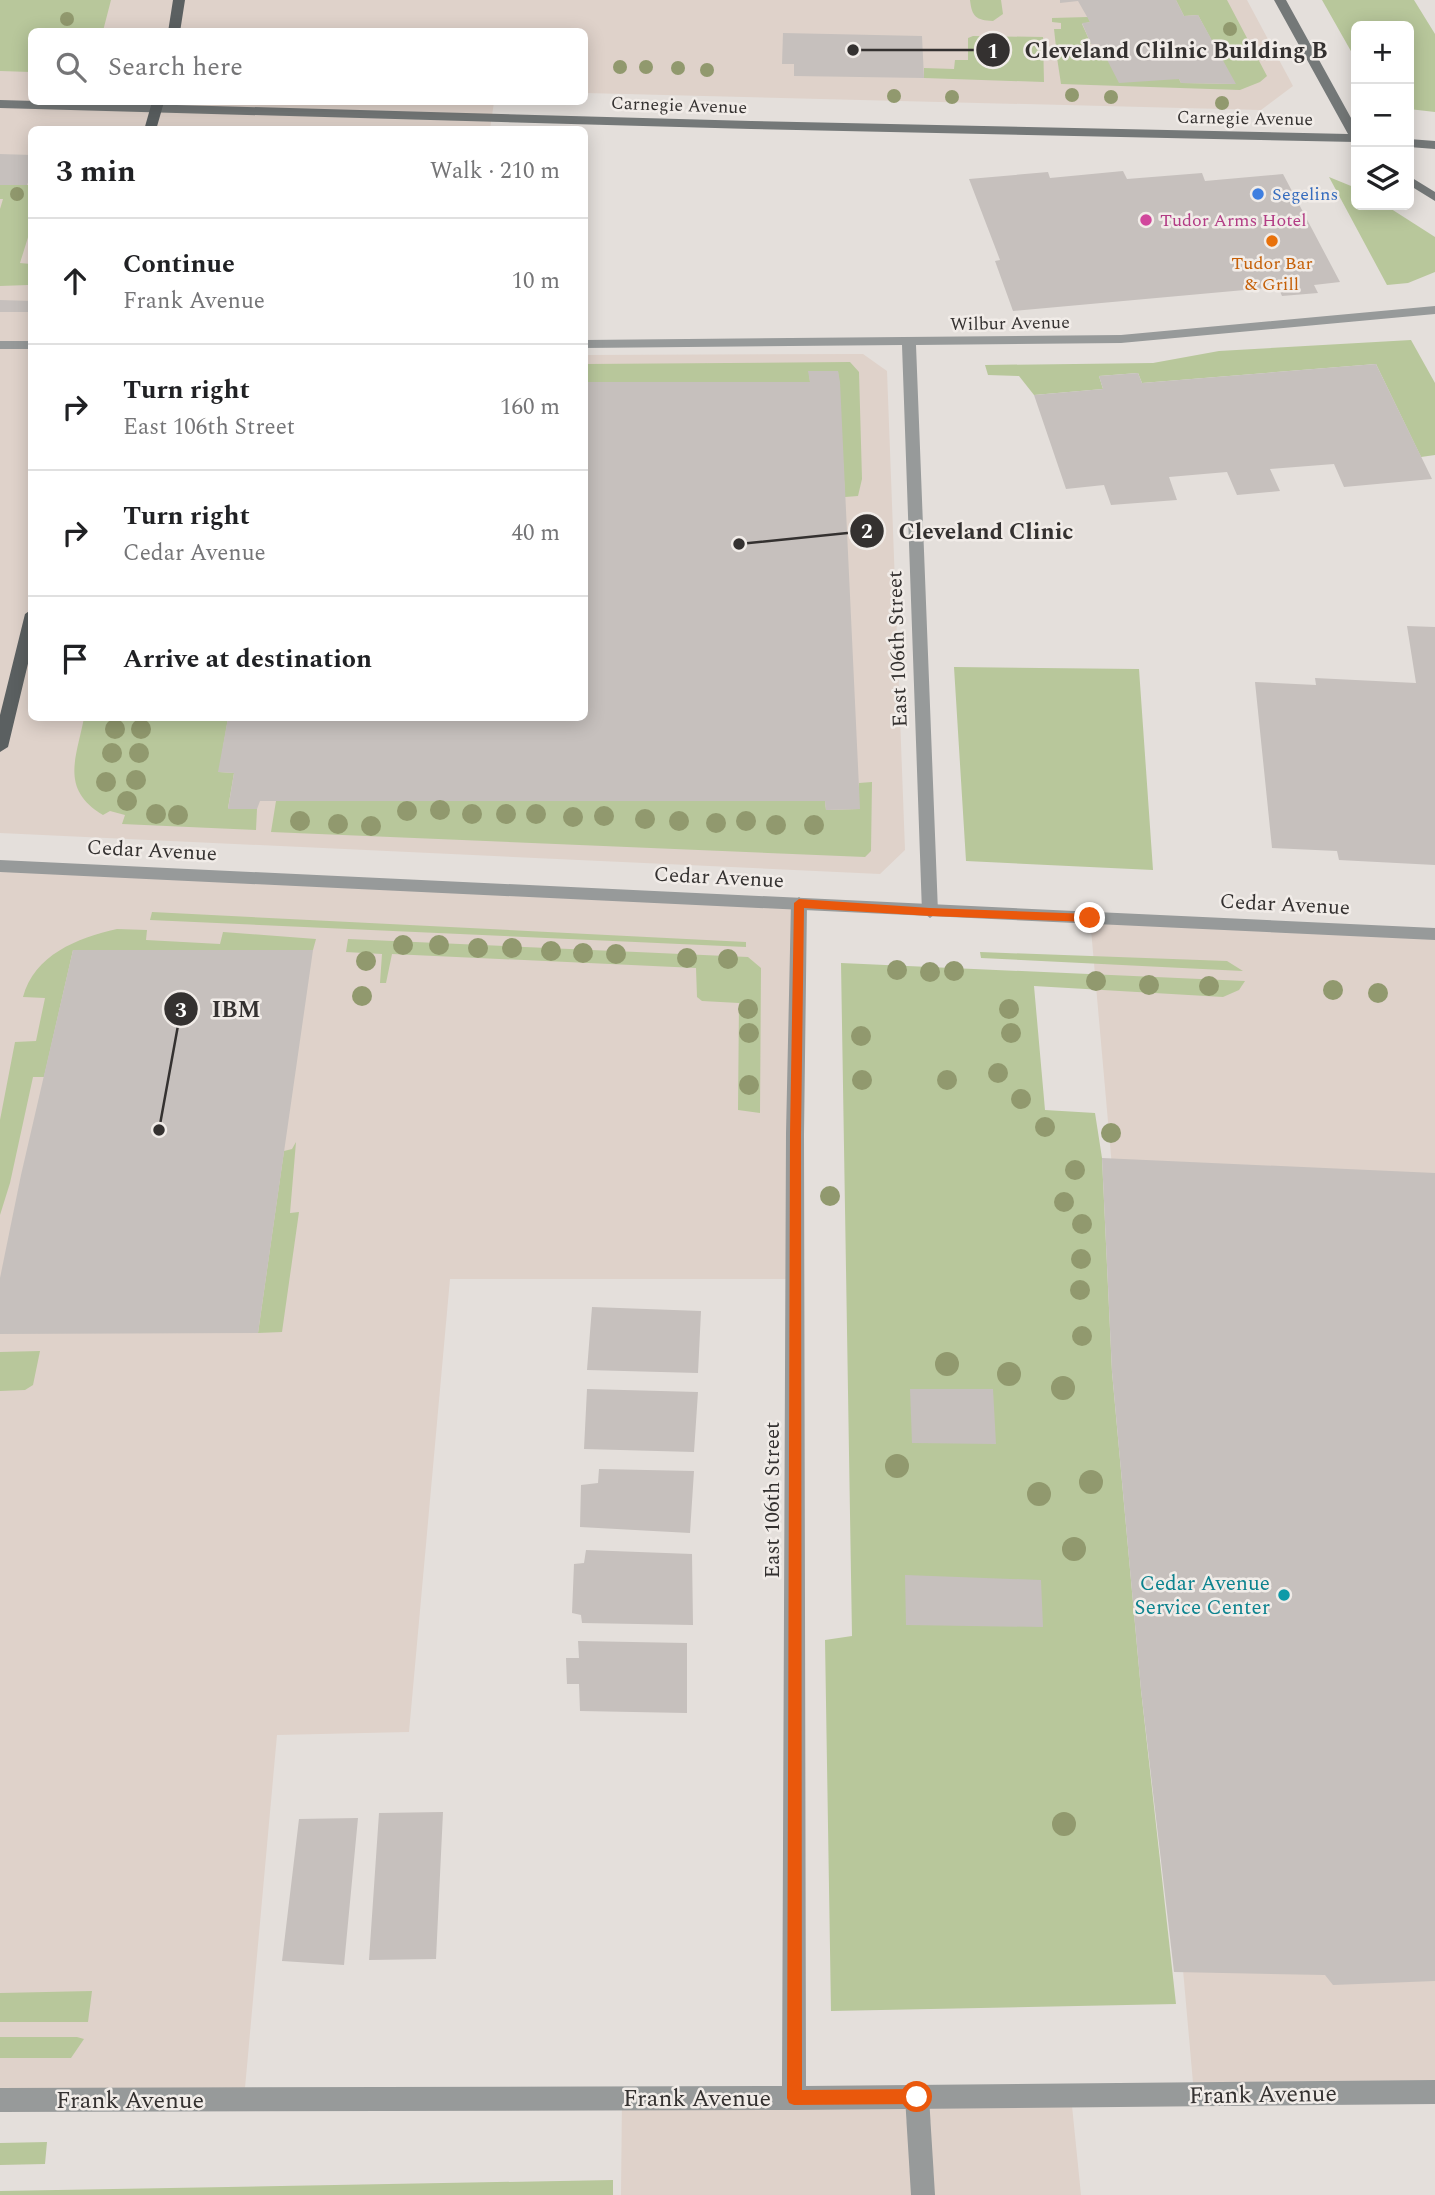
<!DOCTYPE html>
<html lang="en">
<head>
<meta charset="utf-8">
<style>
	body { margin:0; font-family:Spectral,serif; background:#f6f6f6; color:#202124 }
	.controls { position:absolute; right:21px; top:21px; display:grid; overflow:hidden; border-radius:10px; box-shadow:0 4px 18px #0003 }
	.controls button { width:63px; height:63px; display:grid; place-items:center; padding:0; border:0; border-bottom:2px solid #e0e0e0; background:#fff; color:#202124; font:35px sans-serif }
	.stop { position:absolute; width:21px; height:21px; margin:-16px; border:5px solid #ea580c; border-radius:50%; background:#fff }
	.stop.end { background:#ea580c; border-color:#fff; box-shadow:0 2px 7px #0008 }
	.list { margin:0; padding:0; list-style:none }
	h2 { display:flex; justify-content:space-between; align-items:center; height:91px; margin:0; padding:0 28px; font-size:30px }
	h2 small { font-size:23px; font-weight:400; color:#757577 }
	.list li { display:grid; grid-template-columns:46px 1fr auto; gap:21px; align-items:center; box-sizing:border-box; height:126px; padding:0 28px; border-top:2px solid #e0e0e0 }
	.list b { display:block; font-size:26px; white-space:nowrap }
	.list p { margin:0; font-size:23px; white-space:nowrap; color:#757577 }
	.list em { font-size:23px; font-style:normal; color:#757577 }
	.icon { flex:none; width:38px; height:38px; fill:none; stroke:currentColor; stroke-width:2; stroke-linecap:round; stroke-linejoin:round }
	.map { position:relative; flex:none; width:1435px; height:2195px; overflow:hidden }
	.search { position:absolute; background:#fff; box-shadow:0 4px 18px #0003; left:28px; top:28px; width:560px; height:77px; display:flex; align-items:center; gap:18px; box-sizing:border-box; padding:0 24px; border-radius:10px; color:#757577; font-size:26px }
	.panel { position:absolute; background:#fff; box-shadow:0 4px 18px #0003; left:28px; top:126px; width:560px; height:595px; border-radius:10px }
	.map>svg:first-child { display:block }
</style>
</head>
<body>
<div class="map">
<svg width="1435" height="2195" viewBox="0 0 1435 2195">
	<rect width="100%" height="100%" fill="#e4dfdb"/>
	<!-- built -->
	<path fill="#dfd2ca" d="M0,0H1247L1293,86L1261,110L585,93L584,32H32V102H494L490,129L32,130V718H584L585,355L863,354L887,371L905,850L880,874L0,833Z
		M0,866L799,903L795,1279H450L409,1732L277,1735L244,2099L0,2100Z
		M1090,918L1435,934V2092L1194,2094Z
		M1071,2096L1081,2195H621L622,2098Z"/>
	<!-- green -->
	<path fill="#b8c79b" d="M0,0H111L103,31L32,32L31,72L0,71Z
		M970,0H1001L1003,14L993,21C976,20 972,17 970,0Z
		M1176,0H1227L1267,76L1260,82L1240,90L1061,84L1056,51L1101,47L1179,79L1181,83L1235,84L1198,15L1184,16Z
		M1322,0H1414L1435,34V112L1409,109V26H1356V60Z
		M1088,17L1090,22L1082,24L1091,44L1056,47L1054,29H1061V23L1052,22V18Z
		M973,36L1043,37L1044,82L924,78V68L954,69L955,60H968V38Z
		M1329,177L1356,188V205H1385L1435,237V272L1408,283L1387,285Z
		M0,185H31V233L29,234L20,263L31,264L28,285L0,286V209L3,199H0Z
		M1411,340L1435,383V455L1421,457L1376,364L1142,383L1138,373L1099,376L1103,389L1034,395L1019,376L988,375L985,365L1153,363L1219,351Z
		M850,362L859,372L862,479L858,496L845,497L838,371H809L810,382H585L584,364Z
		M954,667L1139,669L1153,870L966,861Z
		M84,718H228L219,772L234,773L228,808L257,809L256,830L122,824L125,815L110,811L103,815C60,789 76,759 84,718Z
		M872,782L871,851L865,857L271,832L276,801H825L826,810L859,809V783Z
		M152,912L746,942V947L150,920Z
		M117,929L147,930L146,940L220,944L223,932L316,939L313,950H73L44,1077H33L10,1183L0,1215V1120L15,1042L36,1041L45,998L23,997C34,955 77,938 117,929Z
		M348,939L748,957L761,968L760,1113L738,1110L739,1003L702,1001L697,997L696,968L392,954L386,983H380L382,954L346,952Z
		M980,952L1227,961L1243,971L981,958Z
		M841,963L1245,981L1239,990L1223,997L1034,986L1045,1110L1095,1113L1102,1158L1112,1372L1141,1690L1176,2004L831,2011L825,1640L852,1636Z
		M296,1142L290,1213L299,1212L282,1332L258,1333L284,1151L292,1149Z
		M40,1351L33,1385L25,1390L0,1391V1352Z
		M92,1991L88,2022H0V1993Z
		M0,2037H77L84,2039L71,2058H0Z
		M47,2142L45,2164L0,2165V2143Z
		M613,2180V2195H0V2191Z"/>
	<!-- building -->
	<path fill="#c6c0bd" d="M1060,0H1176L1184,16L1198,15L1236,84L1181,83L1179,79L1119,83L1099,44H1091L1082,23L1090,22L1078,1L1060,3Z
		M783,33L922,36L924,78L794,76V64H782Z
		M0,154L32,155V172L27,185H0Z
		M1123,171L1127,179L1202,173L1205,181L1283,174L1340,282L1314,285L1318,293L1282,296L1278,287L1013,311L995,261L1000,260L969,179L1048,172L1050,178Z
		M0,300L32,301V312H0Z
		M1376,364L1432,479L1344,487L1334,464L1270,469L1280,491L1237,495L1227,472L1169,477L1177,500L1111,505L1104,485L1066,489L1034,395L1103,389L1099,376L1138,373L1142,383Z
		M808,371H838L840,382L860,809L826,810L825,801H260L257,809H228L234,773L218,772L228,718H584V382H810Z
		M1407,626L1435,627V865L1339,860L1337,851L1272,848L1255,682L1316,685L1315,678L1416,683Z
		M73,950H313L258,1333L0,1334V1278L21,1175Z
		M1102,1158L1435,1173V1981L1333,1985L1325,1975L1174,1972L1141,1690L1112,1372Z
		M592,1307L701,1311L698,1373L587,1370Z
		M587,1389L698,1392L694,1452L584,1449Z
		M910,1389H993L996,1444L912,1443Z
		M599,1469L694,1471L690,1533L580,1527L581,1485L598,1483Z
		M586,1550L692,1554L693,1625L582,1623L581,1615L572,1613L574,1564L584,1563Z
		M905,1575L1041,1580L1043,1627L906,1625Z
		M578,1641L687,1643V1713L580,1711L579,1684H567L566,1658H579Z
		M443,1812L436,1959L369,1960L379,1813Z
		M358,1818L344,1965L282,1961L299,1819Z"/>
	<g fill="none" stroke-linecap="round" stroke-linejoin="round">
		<!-- service -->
		<path fill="#979a9a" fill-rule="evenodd" d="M917,2085L925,2089L929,2097L935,2195H911L905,2097L909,2089Z"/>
		<!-- minor -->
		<path fill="#979a9a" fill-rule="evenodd" d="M1435,306V314L1121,343L916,345L938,912L930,918L922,912L902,345L584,348V340L1121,335Z
			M0,341H32V349H0Z
			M799,897L807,903L804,1134L806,2086L1435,2080V2104L794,2110L0,2112V2088L782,2086L786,1134L791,903Z"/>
		<!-- tertiary -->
		<path fill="#979a9a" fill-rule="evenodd" d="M0,860L1435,928V940L0,872Z"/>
		<!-- secondary -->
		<path fill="#747878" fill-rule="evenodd" d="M1274,0H1286L1356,127V142L751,129L0,108V100L751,121L1348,134Z
			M1409,139L1435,141V149L1409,147Z
			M1409,176L1435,192V201L1409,185Z"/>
		<!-- primary -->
		<path fill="#5b6061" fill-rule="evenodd" d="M173,0H185L180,32H168Z
			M152,102H164L156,130H144Z
			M32,609V647L8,747L0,752V715L25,614Z"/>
	</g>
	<!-- trees -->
	<g fill="#91996e">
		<circle cx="67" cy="19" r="7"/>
		<circle cx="1230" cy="29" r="7"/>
		<circle cx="620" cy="67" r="7"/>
		<circle cx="646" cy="67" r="7"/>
		<circle cx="678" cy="68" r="7"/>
		<circle cx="707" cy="70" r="7"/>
		<circle cx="1072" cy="95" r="7"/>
		<circle cx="894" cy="96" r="7"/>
		<circle cx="952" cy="97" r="7"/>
		<circle cx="1111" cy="97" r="7"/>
		<circle cx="1222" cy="103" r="7"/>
		<circle cx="17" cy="194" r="7"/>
		<circle cx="115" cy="729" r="10"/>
		<circle cx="141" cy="729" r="10"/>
		<circle cx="112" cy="753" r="10"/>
		<circle cx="139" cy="753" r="10"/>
		<circle cx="136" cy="780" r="10"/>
		<circle cx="106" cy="782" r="10"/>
		<circle cx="127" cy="801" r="10"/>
		<circle cx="440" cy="810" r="10"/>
		<circle cx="407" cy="811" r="10"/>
		<circle cx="156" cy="814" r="10"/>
		<circle cx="472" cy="814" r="10"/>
		<circle cx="506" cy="814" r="10"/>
		<circle cx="536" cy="814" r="10"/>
		<circle cx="178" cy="815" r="10"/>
		<circle cx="604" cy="816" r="10"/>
		<circle cx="573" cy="817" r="10"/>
		<circle cx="645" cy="819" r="10"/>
		<circle cx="300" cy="821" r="10"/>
		<circle cx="679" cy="821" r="10"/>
		<circle cx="746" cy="821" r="10"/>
		<circle cx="716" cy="823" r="10"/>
		<circle cx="338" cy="824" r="10"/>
		<circle cx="776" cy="825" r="10"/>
		<circle cx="814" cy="825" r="10"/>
		<circle cx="371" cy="826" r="10"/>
		<circle cx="403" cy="945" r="10"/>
		<circle cx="439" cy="945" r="10"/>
		<circle cx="478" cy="948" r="10"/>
		<circle cx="512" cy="948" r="10"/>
		<circle cx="551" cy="951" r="10"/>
		<circle cx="583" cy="953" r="10"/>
		<circle cx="616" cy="954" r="10"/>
		<circle cx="687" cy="958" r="10"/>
		<circle cx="728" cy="959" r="10"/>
		<circle cx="366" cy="961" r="10"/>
		<circle cx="897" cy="970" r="10"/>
		<circle cx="954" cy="971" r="10"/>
		<circle cx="930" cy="972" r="10"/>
		<circle cx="1096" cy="981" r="10"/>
		<circle cx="1149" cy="985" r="10"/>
		<circle cx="1209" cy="986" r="10"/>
		<circle cx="1333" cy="990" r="10"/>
		<circle cx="1378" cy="993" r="10"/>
		<circle cx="362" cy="996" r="10"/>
		<circle cx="748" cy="1009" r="10"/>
		<circle cx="1009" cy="1009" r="10"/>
		<circle cx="749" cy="1033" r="10"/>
		<circle cx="1011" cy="1033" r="10"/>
		<circle cx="861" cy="1036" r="10"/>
		<circle cx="998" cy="1073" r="10"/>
		<circle cx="862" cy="1080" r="10"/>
		<circle cx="947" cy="1080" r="10"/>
		<circle cx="749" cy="1085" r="10"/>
		<circle cx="1021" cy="1099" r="10"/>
		<circle cx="1045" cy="1127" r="10"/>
		<circle cx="1111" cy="1133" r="10"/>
		<circle cx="1075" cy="1170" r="10"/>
		<circle cx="830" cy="1196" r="10"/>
		<circle cx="1064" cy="1202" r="10"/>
		<circle cx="1082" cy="1224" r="10"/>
		<circle cx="1081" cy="1259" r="10"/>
		<circle cx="1080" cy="1290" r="10"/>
		<circle cx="1082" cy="1336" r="10"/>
		<circle cx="947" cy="1364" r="12"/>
		<circle cx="1009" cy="1374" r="12"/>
		<circle cx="1063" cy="1388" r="12"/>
		<circle cx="897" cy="1466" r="12"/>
		<circle cx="1091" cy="1482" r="12"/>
		<circle cx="1039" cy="1494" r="12"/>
		<circle cx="1074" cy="1549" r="12"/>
		<circle cx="1064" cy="1824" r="12"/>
	</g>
	<!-- route -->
	<path fill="#ea580c" d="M799,899L930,908L1090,914L1095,918L1090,922L930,916L804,908L801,1134L802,2090L917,2089L922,2091L924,2097L922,2102L917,2104L794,2105L789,2103L787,2098L790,1134L794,903Z"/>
	<!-- markers -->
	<circle fill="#3f7fe0" stroke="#f1ece8" stroke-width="2.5" cx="1258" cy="194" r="7"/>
	<circle fill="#d1479c" stroke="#f1ece8" stroke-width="2.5" cx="1146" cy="220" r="7"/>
	<circle fill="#e8710a" stroke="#f1ece8" stroke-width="2.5" cx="1272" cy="241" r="7"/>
	<circle fill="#0f9aa8" stroke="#f1ece8" stroke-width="2.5" cx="1284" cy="1595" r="7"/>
	<g text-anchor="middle" stroke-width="5" stroke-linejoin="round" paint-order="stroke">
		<!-- far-street labels -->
		<g font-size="18" fill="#343130" stroke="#f1ece8">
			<text transform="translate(679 105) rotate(2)" y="6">Carnegie Avenue</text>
			<text transform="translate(1245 118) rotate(1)" y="6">Carnegie Avenue</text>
			<text transform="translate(1010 323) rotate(-1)" y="6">Wilbur Avenue</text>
		</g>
		<!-- far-shop labels -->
		<g font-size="18" fill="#366cbe" stroke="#f1ece8" text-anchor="start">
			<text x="1272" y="200">Segelins</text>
		</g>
		<!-- far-hotel labels -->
		<g font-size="18" fill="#b23c85" stroke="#f1ece8" text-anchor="start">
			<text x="1160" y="226">Tudor Arms Hotel</text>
		</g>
		<!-- far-food labels -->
		<g font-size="18" fill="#c56008" stroke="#f1ece8">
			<text x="1272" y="269">Tudor Bar<tspan x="1272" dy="21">&amp; Grill</tspan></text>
		</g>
		<!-- street labels -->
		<g font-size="21" fill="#343130" stroke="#f1ece8">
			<text transform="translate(897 649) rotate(-92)" y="7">East 106th Street</text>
			<text transform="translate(152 850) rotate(3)" y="7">Cedar Avenue</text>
			<text transform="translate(719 877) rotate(3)" y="7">Cedar Avenue</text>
			<text transform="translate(1285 904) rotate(3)" y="7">Cedar Avenue</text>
			<text transform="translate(772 1500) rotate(-90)" y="7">East 106th Street</text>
		</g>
		<!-- culture labels -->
		<g font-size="21" fill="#0d838f" stroke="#f1ece8" text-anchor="end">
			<text x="1270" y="1590">Cedar Avenue<tspan x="1270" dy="24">Service Center</tspan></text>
		</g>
		<!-- near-street labels -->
		<g font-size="24" fill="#343130" stroke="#f1ece8">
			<text transform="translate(1263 2094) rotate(-1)" y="8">Frank Avenue</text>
			<text x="697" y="2106">Frank Avenue</text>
			<text x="130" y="2108">Frank Avenue</text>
		</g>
	</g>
	<!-- callouts -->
	<path fill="none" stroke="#343130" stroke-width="2.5" d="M853 50L993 50M739 544L867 531M159 1130L181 1009"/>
	<g fill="#343130" stroke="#f1ece8" stroke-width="2.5">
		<circle cx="853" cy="50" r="7"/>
		<circle cx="739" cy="544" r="7"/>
		<circle cx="159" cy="1130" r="7"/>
		<circle cx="993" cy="50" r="18"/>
		<circle cx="867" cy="531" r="18"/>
		<circle cx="181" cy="1009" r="18"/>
	</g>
	<g font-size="21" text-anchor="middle" font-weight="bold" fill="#fff">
		<text x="993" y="58">1</text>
		<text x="867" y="538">2</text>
		<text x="181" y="1017">3</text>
	</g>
	<g font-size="23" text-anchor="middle" font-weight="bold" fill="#343130" stroke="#f1ece8" stroke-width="5" stroke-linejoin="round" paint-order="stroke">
		<text x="1176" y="58">Cleveland Clilnic Building B</text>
		<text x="986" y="539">Cleveland Clinic</text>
		<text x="236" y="1017">IBM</text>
	</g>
</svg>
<div class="controls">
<button>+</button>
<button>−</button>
<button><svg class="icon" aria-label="layers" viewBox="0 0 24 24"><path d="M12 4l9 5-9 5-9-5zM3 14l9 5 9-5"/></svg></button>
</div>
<div class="stop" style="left:917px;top:2097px"></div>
<div class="stop end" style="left:1090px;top:918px"></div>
<div class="search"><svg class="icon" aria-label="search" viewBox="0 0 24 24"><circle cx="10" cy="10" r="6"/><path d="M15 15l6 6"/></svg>Search here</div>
<section class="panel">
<h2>3 min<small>Walk · 210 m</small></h2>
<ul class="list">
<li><svg class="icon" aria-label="ahead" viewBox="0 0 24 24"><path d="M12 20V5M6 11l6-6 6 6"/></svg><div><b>Continue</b><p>Frank Avenue</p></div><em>10 m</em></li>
<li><svg class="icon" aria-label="right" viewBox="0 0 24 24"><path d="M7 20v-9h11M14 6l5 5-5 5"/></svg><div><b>Turn right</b><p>East 106th Street</p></div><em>160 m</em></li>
<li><svg class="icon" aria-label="right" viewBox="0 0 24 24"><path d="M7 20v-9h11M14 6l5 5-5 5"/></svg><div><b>Turn right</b><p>Cedar Avenue</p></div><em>40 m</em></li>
<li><svg class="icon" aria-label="arrive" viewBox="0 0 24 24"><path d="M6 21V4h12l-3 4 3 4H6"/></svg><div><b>Arrive at destination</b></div></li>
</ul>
</section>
</div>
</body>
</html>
